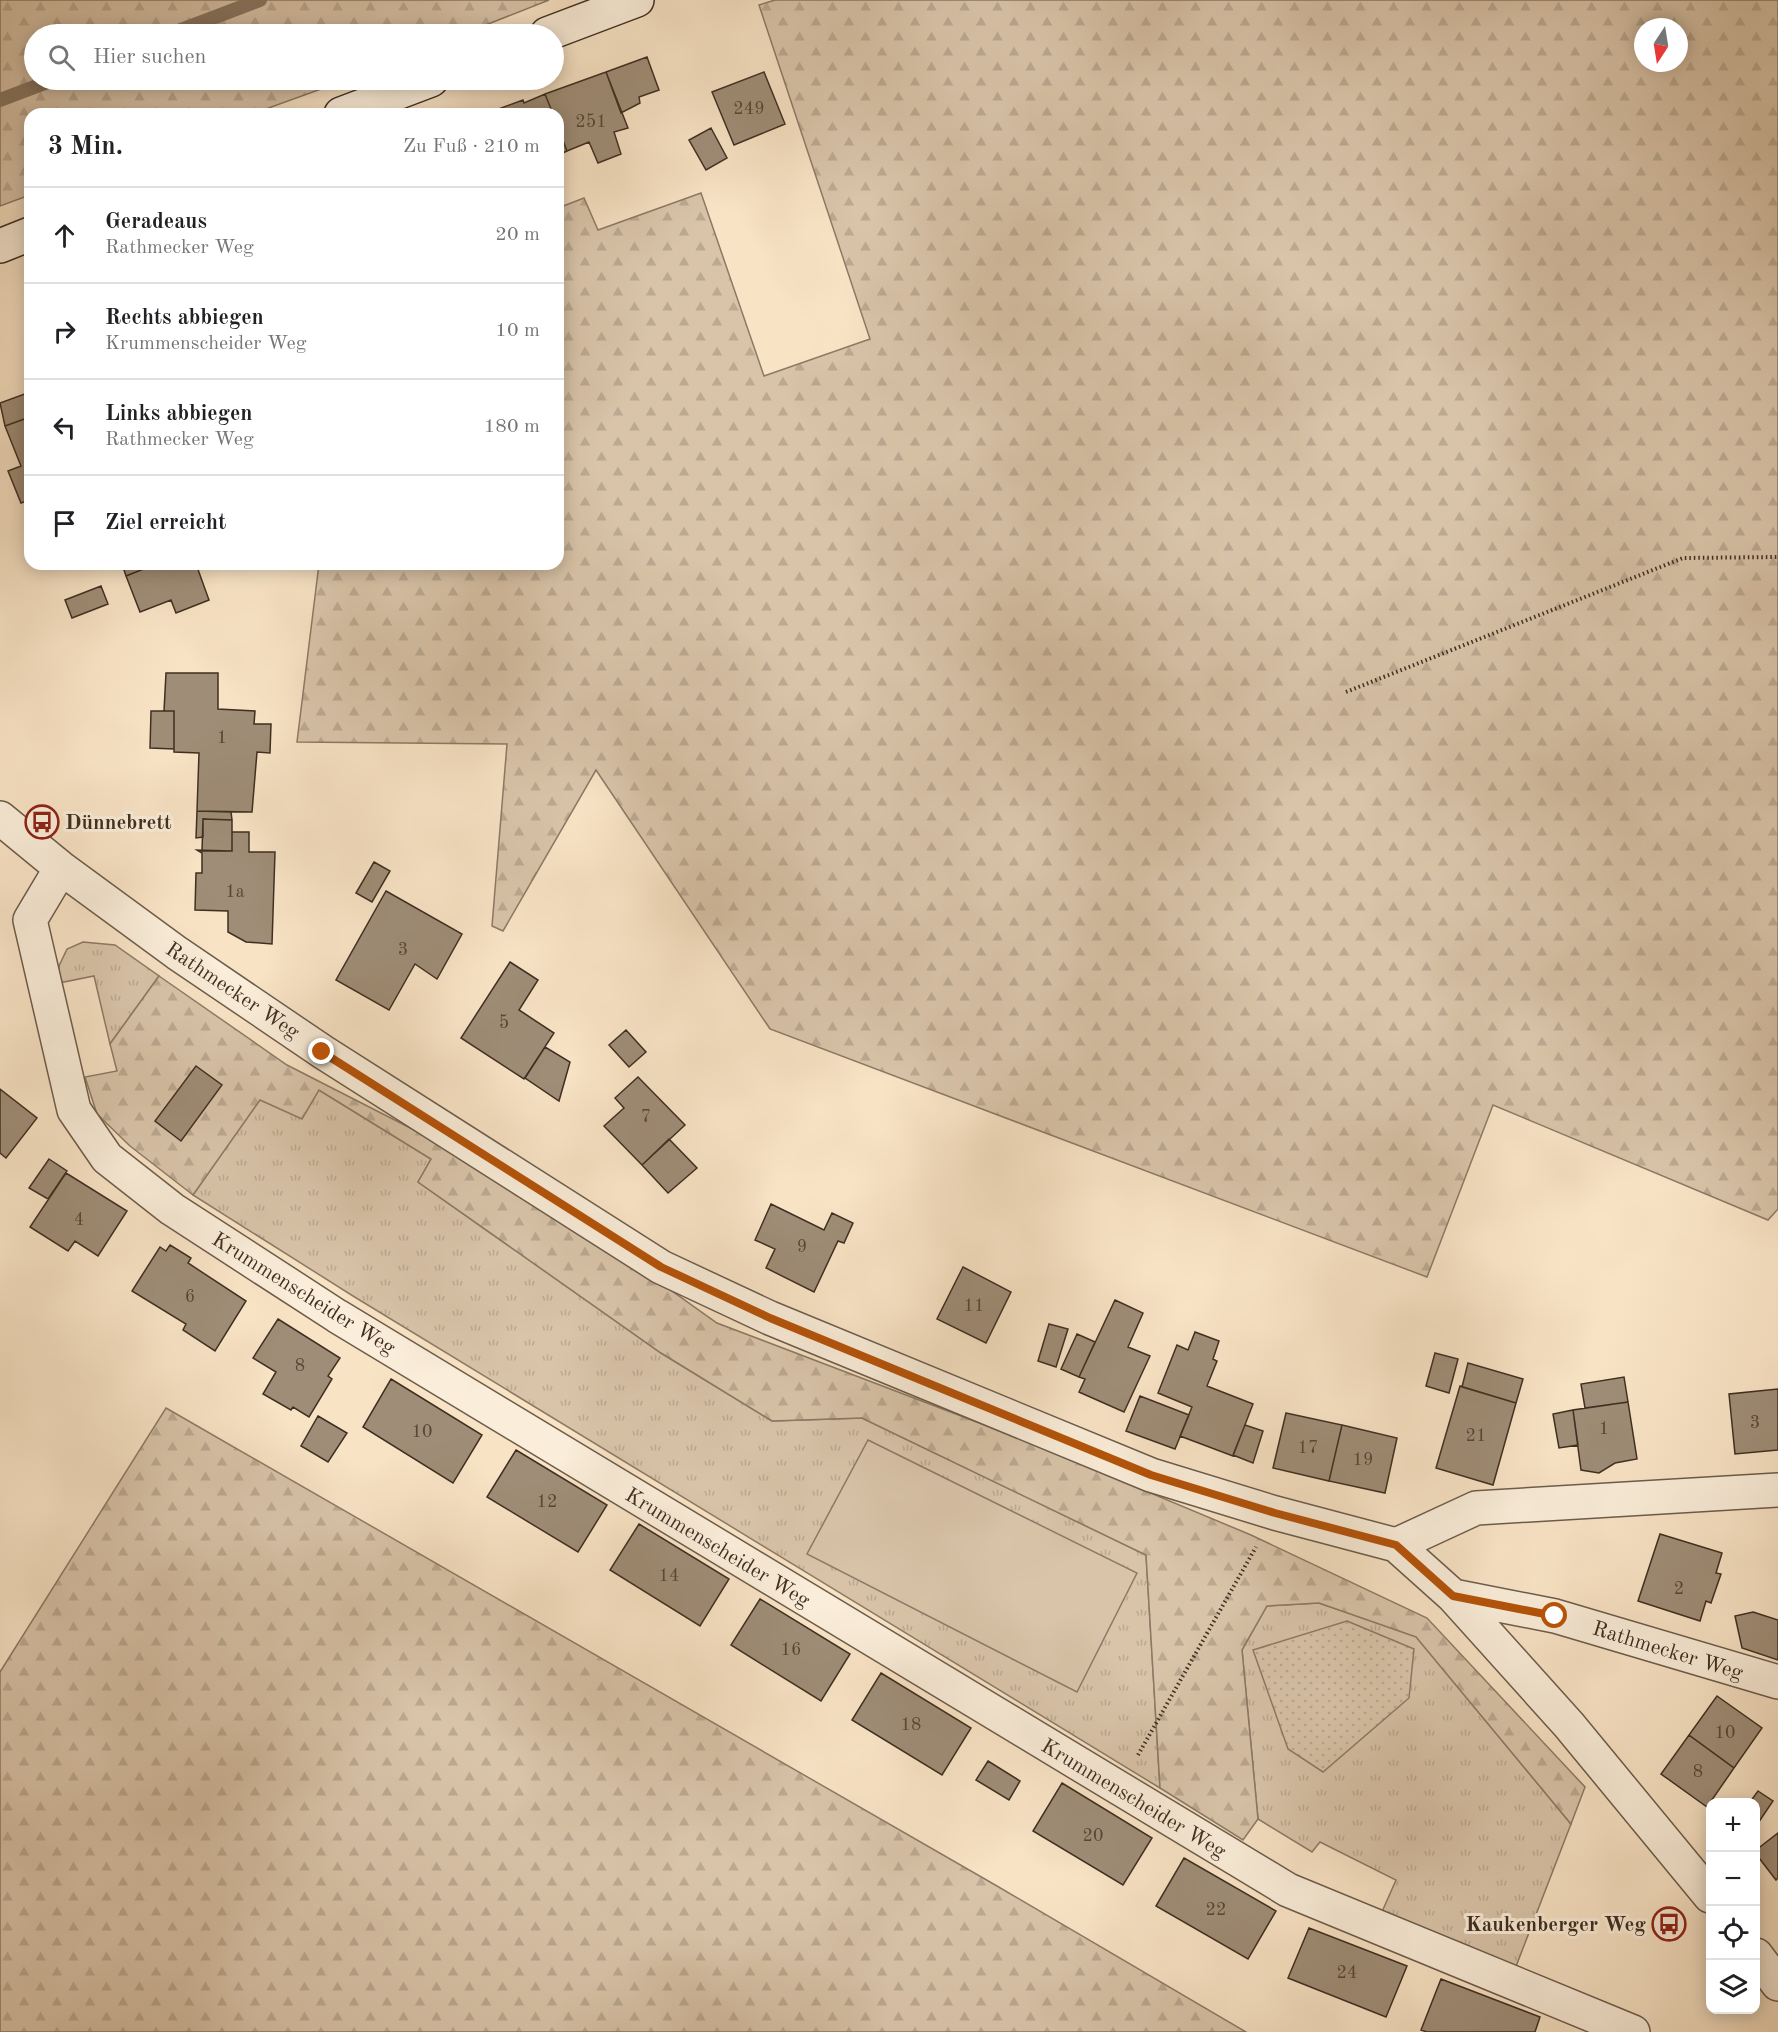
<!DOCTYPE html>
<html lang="de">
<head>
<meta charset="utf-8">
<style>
	body { margin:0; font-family:"Old Standard TT",serif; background:#f6f6f6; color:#202124 }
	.controls { position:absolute; right:18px; bottom:18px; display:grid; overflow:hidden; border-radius:12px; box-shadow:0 3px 15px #0003 }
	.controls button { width:54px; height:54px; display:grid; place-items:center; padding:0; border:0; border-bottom:2px solid #e0e0e0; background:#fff; color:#202124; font:30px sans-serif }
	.compass { position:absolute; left:1634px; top:18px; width:54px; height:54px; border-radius:50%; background:#fff; box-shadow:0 3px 15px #0003; rotate:192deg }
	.stop { position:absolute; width:18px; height:18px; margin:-14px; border:4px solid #b45309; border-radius:50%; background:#fff }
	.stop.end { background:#b45309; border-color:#fff; box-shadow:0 2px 6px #0008 }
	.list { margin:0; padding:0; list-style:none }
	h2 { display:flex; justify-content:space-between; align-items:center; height:78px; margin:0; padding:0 24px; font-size:26px }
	h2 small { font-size:20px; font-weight:400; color:#757577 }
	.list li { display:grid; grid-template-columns:39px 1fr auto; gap:18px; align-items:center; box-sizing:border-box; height:96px; padding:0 24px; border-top:2px solid #e0e0e0 }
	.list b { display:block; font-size:22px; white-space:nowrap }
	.list p { margin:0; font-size:20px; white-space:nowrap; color:#757577 }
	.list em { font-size:20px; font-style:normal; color:#757577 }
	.icon { flex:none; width:33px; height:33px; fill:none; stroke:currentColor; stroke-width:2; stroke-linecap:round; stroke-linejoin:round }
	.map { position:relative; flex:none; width:1778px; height:2032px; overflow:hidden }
	.search { position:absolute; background:#fff; box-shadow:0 3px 15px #0003; left:24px; top:24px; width:540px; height:66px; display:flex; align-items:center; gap:15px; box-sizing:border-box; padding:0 21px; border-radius:33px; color:#757577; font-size:22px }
	.panel { position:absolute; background:#fff; box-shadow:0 3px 15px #0003; left:24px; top:108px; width:540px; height:462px; border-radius:18px }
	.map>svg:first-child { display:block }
</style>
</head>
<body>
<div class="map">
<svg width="1778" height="2032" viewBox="0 0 1778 2032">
	<defs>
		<pattern id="grass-tufts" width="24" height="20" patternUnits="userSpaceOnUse" patternTransform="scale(1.5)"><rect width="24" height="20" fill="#d9c4a9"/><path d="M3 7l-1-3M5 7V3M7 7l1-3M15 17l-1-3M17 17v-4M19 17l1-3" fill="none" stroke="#bba991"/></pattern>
		<pattern id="forest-firs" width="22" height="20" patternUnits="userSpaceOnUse" patternTransform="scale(1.5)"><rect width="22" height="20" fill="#d9c4a9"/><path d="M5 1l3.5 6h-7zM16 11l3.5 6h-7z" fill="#bba991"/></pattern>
		<pattern id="park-dots" width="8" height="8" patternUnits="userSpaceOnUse" patternTransform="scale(1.5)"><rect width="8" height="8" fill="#d9c4a9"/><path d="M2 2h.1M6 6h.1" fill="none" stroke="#bba991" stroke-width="1.8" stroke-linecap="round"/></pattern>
	</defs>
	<rect width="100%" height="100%" fill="#f8e3c5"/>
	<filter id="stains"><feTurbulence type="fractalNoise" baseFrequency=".00333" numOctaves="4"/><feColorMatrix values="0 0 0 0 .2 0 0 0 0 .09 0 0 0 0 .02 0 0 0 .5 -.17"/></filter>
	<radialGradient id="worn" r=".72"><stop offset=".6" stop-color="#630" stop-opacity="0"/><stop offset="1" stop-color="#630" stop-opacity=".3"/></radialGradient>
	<!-- grass -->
	<path fill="url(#grass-tufts)" stroke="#8c7a66" stroke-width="1.5" d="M83,942L115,945L159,976L110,1044L94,976L59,983V966L67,949Z
		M319,1090L431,1159L418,1182L661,1353L772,1421L862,1418L1146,1555L1160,1788L353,1296L193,1195L260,1099Z
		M1319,1603L1416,1636L1571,1824L1515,1969L1381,1914L1396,1880L1320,1842L1312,1852L1258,1819L1242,1650L1267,1606Z"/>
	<!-- forest -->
	<path fill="url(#forest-firs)" stroke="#8c7a66" stroke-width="1.5" fill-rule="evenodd" d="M0,0H549L463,34H34V80H346L252,114H30V195L0,206Z
		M775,0H1778V1209L1768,1220L1493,1105L1427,1277L770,1029L596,770L503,931L492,926L507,744L297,742L319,564H558V208L584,198L598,230L701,193L764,376L870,339L759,5ZM1643,27H1679V63H1643Z
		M159,976L287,1065L526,1187L717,1323L1019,1438L1251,1535L1427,1618L1585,1787L1571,1824L1416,1637L1319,1603L1267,1606L1242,1650L1258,1819L1243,1840L1160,1788L1146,1555L862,1418L772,1421L661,1353L418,1182L431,1159L319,1090L302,1119L260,1100L193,1195L130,1146L97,1114L85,1077L117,1071L110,1044Z
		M166,1408L997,1886L1246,2032H0V1672Z"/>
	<!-- park -->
	<path fill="url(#park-dots)" stroke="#8c7a66" stroke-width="1.5" d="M1347,1621L1414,1649L1409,1698L1323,1772L1288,1749L1253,1650Z"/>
	<!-- pitch -->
	<path fill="#d9c4a9" stroke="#8c7a66" stroke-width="1.5" d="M868,1440L1137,1573L1077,1692L807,1554Z"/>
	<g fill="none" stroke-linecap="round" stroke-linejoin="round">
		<!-- stream -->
		<path stroke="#887663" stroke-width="14" d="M170,34L260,0
			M0,100L53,80"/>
	</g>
	<!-- building -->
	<path fill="#9f8d77" stroke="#3f2f22" stroke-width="1.5" d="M647,57L659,90L639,97L640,103L621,113L606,72Z
		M606,72L628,128L614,132L621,154L598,163L589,142L567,151L558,128V114H553L545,94Z
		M764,72L785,124L734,145L712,92Z
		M545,94L553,114H493V111L523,100L524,103Z
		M558,128L567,151L558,155Z
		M711,128L727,158L706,170L689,140Z
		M30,392V417L5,426L0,403Z
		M30,417V500L21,503L8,471L21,466L5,426Z
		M122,564H156L126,576Z
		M156,564H196L209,600L176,613L171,600L140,612L126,576Z
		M101,586L108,604L72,618L65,600Z
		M166,673H218V709L255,711L254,724H271L270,753L257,752L252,812L197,811L199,753L174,752V711H164Z
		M151,711H174V749L150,748Z
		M197,811L231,812L232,820L203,819V837L196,838Z
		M203,819L232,820V851H202Z
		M232,832H249V852H275L272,944L246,942L228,932V911L195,910L196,873H202V853L197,850L232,851Z
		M374,862L390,871L372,902L356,893Z
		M386,891L462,934L437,979L415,964L389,1010L336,980Z
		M510,962L538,980L519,1010L554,1033L524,1079L461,1038Z
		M626,1030L646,1052L629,1067L609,1045Z
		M545,1047L570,1062L559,1101L525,1078Z
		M196,1066L222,1085L181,1141L155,1121Z
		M638,1077L685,1125L642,1165L604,1126L624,1108L615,1098Z
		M0,1089L37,1118L6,1158L0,1153Z
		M669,1139L697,1168L668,1193L642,1165Z
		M49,1159L67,1171L48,1199L29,1188Z
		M66,1173L127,1211L98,1256L75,1241L68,1251L30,1227Z
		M771,1204L824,1230L832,1213L853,1223L844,1243L838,1241L814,1292L766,1268L775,1249L755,1240Z
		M170,1245L191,1258L188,1263L246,1301L215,1351L183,1330L186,1324L132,1291L160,1247L166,1251Z
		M963,1267L1011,1292L986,1343L937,1319Z
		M1115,1300L1143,1313L1128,1347L1150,1356L1124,1412L1079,1392L1085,1379L1079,1377Z
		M278,1319L340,1358L328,1376L332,1379L309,1417L293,1407L291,1410L263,1394L276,1372L253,1358Z
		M1049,1324L1068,1329L1056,1367L1038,1361Z
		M1195,1332L1219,1341L1213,1359L1217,1361L1207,1386L1253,1404L1233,1456L1180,1436L1192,1407L1158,1393L1177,1345L1188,1350Z
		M1077,1334L1095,1342L1079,1377L1061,1369Z
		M1435,1353L1458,1359L1449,1393L1426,1386Z
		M1468,1363L1523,1379L1516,1403L1462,1387Z
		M1624,1377L1628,1402L1585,1408L1581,1384Z
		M391,1379L482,1435L453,1483L363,1427Z
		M1460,1386L1516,1403L1493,1485L1436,1468Z
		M1778,1389V1450L1735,1454L1729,1394Z
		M1140,1396L1189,1415L1175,1449L1126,1431Z
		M1628,1402L1637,1459L1615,1463L1599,1473L1581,1470L1573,1410Z
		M1573,1410L1578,1445L1559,1448L1553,1414Z
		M1286,1413L1342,1425L1329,1481L1273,1468Z
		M318,1416L347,1433L328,1462L301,1446Z
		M1245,1425L1263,1431L1253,1463L1233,1455Z
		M1342,1425L1397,1438L1385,1493L1329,1481Z
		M516,1450L607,1505L578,1552L487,1497Z
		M639,1524L729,1579L700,1626L610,1570Z
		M1660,1534L1722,1553L1716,1573L1721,1574L1711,1603L1706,1601L1700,1621L1638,1601Z
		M760,1599L850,1654L821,1701L731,1645Z
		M1753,1612L1778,1620V1660L1742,1648L1735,1616Z
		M881,1673L971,1728L942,1775L852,1720Z
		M1717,1696L1762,1728L1734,1768L1689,1735Z
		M1689,1735L1734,1768L1707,1807L1661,1774Z
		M988,1761L1020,1781L1009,1800L976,1780Z
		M1062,1783L1152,1838L1123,1885L1033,1831Z
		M1758,1791L1773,1801L1756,1826V1802H1750Z
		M1778,1833V1878L1776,1880L1756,1854V1850Z
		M1184,1858L1276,1911L1248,1959L1156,1906Z
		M1309,1928L1407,1966L1386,2017L1288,1978Z
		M1441,1979L1540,2017L1535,2032H1427L1421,2030Z"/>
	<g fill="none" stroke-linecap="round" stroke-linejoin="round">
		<!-- street casing -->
		<g stroke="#6d5c4b" stroke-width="36">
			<path id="street" d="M0,818L61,868L177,953L323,1052L661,1267L770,1318L1151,1475L1275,1513L1396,1545L1453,1596L1569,1725L1710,1896
				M61,868L30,920L74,1110L107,1158L172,1209L337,1316L1288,1890L1633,2032
				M1396,1545L1476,1508L1778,1490
				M1453,1596L1555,1616L1778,1682
				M1756,1955L1778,1984"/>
		</g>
		<!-- secondary casing -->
		<g stroke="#3f2f22" stroke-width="36">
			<path id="secondary" d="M547,34L637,0
				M341,114L431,80
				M0,246L30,234"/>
		</g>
		<!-- path -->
		<path stroke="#3f2f22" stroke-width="4" stroke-dasharray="1.5 3" stroke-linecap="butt" d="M1346,692L1683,558L1778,557
			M1138,1755L1256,1547"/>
		<!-- street -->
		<use href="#street" stroke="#faedd9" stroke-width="33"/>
		<!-- secondary -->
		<use href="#secondary" stroke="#faedd9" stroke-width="33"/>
	</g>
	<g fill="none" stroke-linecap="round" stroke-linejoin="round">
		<!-- route -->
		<path stroke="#b45309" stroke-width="8" d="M322,1052L661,1267L770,1318L1151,1475L1275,1513L1396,1545L1453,1596L1555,1616"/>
	</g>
	<!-- icons -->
	<defs>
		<g id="bus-ring" transform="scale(1.725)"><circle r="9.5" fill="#faedd9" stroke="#8f2418" stroke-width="1.5"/><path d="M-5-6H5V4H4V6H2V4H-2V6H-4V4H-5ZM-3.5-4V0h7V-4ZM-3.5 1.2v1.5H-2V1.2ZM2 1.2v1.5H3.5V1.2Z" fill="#8f2418"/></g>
	</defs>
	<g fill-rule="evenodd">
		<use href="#bus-ring" x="42" y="822"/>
		<use href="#bus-ring" x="1669" y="1924"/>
	</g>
	<g text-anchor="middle" stroke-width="6" stroke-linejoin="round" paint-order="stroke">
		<!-- number labels -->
		<g font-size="18" fill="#574637">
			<text x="749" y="114">249</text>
			<text x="591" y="127">251</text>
			<text x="222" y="743">1</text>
			<text x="235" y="897">1a</text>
			<text x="403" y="955">3</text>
			<text x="504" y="1028">5</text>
			<text x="646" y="1122">7</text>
			<text x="79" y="1225">4</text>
			<text x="802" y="1252">9</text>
			<text x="190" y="1302">6</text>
			<text x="974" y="1311">11</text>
			<text x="300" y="1371">8</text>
			<text x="1755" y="1428">3</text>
			<text x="1604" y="1434">1</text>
			<text x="422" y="1437">10</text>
			<text x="1476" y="1441">21</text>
			<text x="1308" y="1453">17</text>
			<text x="1363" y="1465">19</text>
			<text x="547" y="1507">12</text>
			<text x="669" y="1581">14</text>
			<text x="1679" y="1594">2</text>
			<text x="791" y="1655">16</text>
			<text x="911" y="1730">18</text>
			<text x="1725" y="1738">10</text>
			<text x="1698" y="1777">8</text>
			<text x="1093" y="1841">20</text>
			<text x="1216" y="1915">22</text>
			<text x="1347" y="1978">24</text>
		</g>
		<!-- poi labels -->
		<g font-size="21" font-weight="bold" fill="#3f2f22" stroke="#faedd9" text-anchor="start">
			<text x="65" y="829">Dünnebrett</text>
			<text x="1646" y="1931" text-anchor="end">Kaukenberger Weg</text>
		</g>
		<!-- street labels -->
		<g font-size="21" fill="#3f2f22" stroke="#faedd9">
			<text transform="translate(233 990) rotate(34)" y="7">Rathmecker Weg</text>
			<text transform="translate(304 1293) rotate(32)" y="7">Krummenscheider Weg</text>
			<text transform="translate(718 1547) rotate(31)" y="7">Krummenscheider Weg</text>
			<text transform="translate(1668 1650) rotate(17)" y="7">Rathmecker Weg</text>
			<text transform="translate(1134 1798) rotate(31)" y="7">Krummenscheider Weg</text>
		</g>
	</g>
	<rect width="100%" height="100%" filter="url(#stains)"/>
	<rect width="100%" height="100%" fill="url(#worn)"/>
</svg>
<div class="controls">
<button>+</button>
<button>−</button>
<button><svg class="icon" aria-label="locate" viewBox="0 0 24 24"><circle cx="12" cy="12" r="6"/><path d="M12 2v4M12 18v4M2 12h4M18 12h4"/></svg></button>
<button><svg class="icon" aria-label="layers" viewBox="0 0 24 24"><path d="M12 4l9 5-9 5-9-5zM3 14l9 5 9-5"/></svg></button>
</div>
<svg class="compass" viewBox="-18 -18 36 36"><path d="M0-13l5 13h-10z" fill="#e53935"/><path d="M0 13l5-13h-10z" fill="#757577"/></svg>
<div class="stop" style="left:1555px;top:1616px"></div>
<div class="stop end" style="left:322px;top:1052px"></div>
<div class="search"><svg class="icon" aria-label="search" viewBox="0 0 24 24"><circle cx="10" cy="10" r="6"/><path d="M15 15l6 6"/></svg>Hier suchen</div>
<section class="panel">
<h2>3 Min.<small>Zu Fuß · 210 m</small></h2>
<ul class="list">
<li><svg class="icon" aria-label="ahead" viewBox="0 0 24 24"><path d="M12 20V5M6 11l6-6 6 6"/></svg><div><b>Geradeaus</b><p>Rathmecker Weg</p></div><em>20 m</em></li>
<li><svg class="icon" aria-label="right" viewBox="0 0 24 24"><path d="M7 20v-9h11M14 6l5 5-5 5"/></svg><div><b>Rechts abbiegen</b><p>Krummenscheider Weg</p></div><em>10 m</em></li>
<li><svg class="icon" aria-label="left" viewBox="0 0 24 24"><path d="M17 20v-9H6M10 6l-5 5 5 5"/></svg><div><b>Links abbiegen</b><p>Rathmecker Weg</p></div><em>180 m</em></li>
<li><svg class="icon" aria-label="arrive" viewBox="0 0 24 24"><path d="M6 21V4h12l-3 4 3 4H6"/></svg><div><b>Ziel erreicht</b></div></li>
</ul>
</section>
</div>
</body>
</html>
